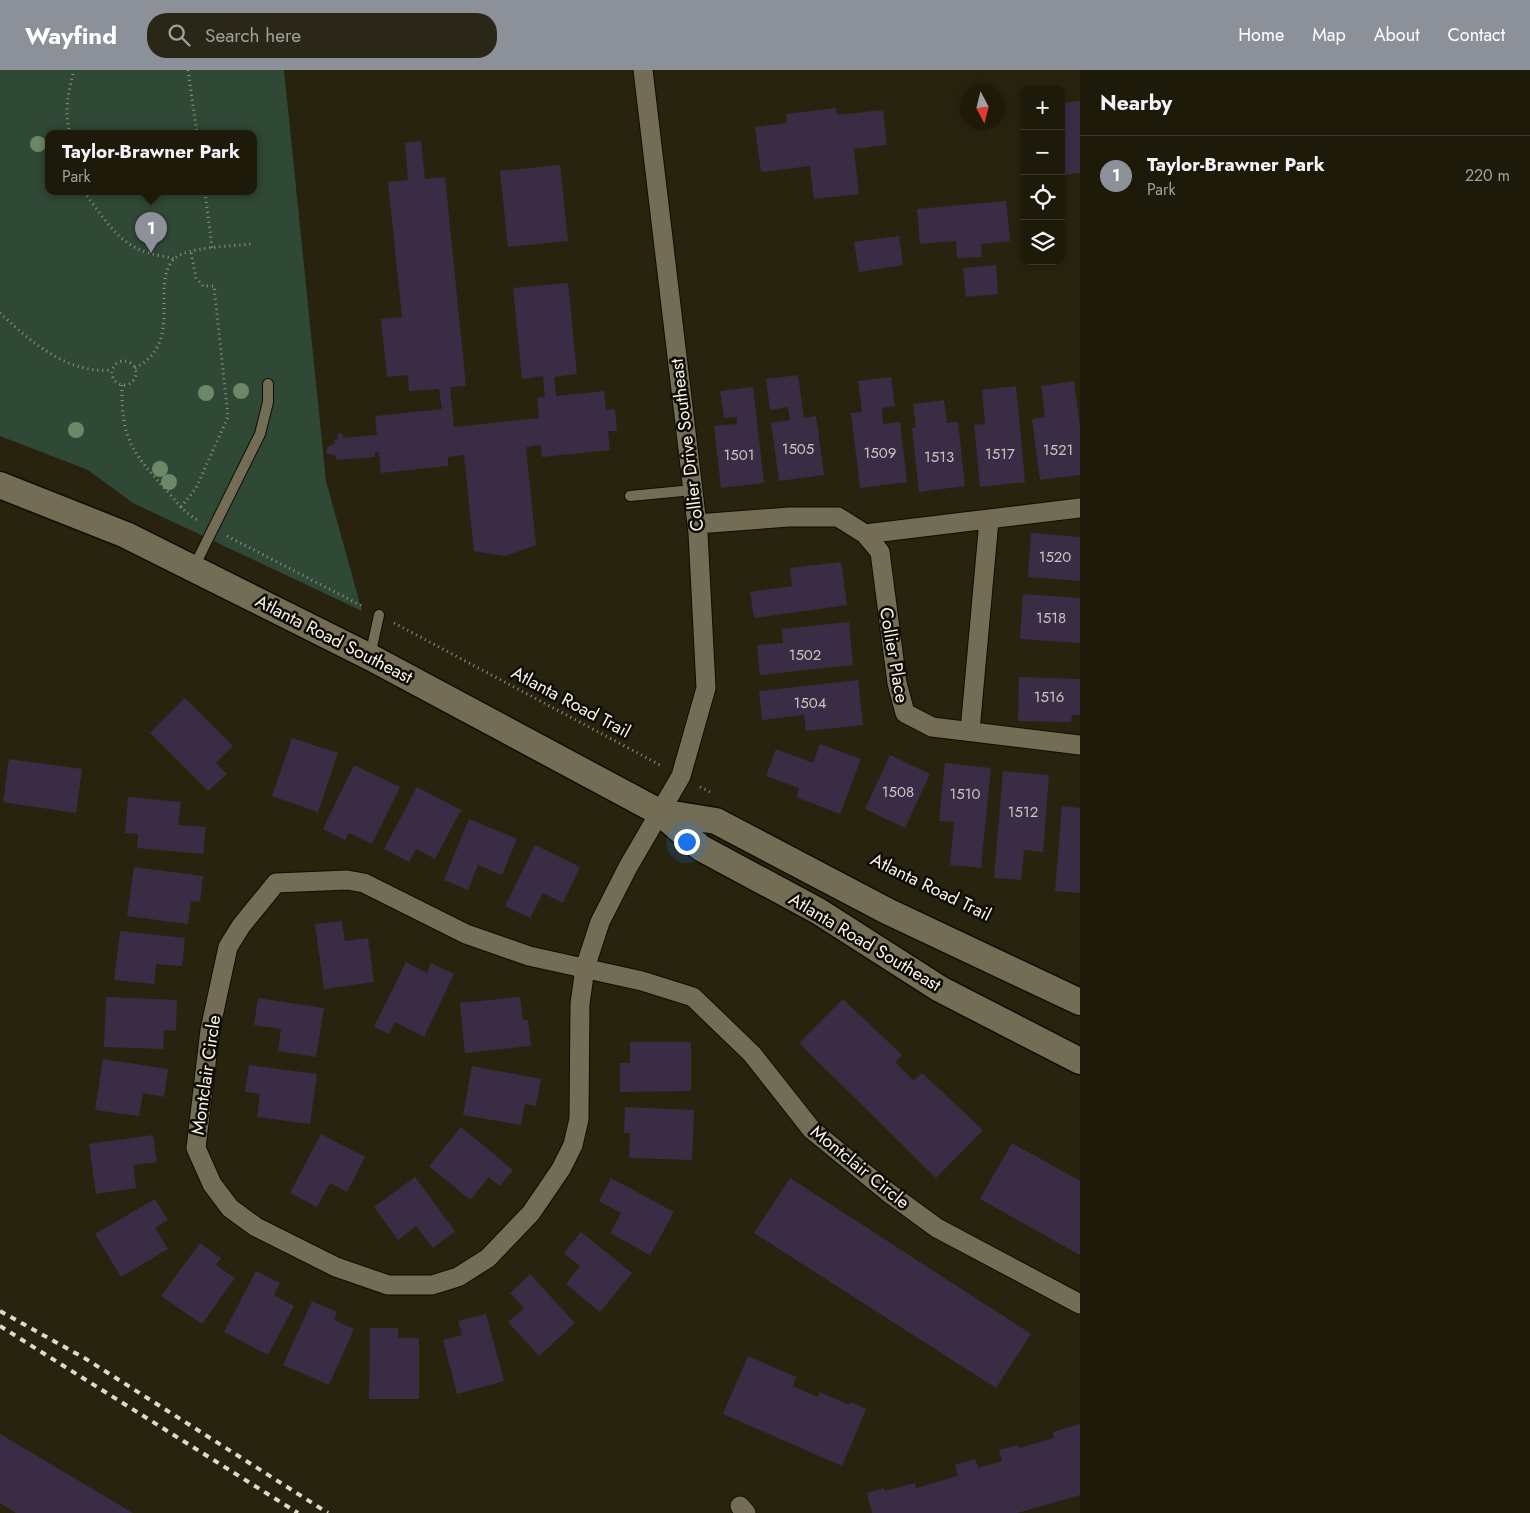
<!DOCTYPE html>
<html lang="en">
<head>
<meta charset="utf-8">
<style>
	body { margin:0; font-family:Jost,sans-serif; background:#2b2718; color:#f1f3f6 }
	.controls { position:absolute; right:15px; top:15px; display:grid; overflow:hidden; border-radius:10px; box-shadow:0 2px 8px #0003 }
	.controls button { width:45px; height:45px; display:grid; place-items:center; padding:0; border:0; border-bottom:1px solid #3c382b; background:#1e1a0a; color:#f1f3f6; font:25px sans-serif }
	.compass { position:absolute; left:960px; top:15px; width:45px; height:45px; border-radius:50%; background:#1e1a0a; box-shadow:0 2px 8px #0003; rotate:173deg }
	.you { position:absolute; left:686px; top:771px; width:18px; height:18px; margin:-12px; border:4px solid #fff; border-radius:50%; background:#1a73e8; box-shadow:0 0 0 8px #1a73e833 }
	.badge { display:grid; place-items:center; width:32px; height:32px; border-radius:50%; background:#8c9099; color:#fff; font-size:16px; font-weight:700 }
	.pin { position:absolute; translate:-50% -41px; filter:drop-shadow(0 1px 2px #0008) }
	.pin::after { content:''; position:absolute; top:26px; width:18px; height:15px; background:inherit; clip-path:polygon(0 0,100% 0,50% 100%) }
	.popup { position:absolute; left:45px; top:60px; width:212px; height:65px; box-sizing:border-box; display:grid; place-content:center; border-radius:10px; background:#1e1a0a; filter:drop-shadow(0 1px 4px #0005); font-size:16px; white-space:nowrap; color:#a1a19c }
	.popup b { font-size:19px; color:#f1f3f6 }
	.popup::after { content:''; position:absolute; left:50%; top:100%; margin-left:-10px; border:10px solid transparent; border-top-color:#1e1a0a }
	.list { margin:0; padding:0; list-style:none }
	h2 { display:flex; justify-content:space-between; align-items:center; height:65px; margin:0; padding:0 20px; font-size:21px }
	h2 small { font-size:16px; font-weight:400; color:#a1a19c }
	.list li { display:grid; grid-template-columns:32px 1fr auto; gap:15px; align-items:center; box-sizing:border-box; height:80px; padding:0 20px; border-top:1px solid #3c382b }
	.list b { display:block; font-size:19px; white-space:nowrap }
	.list p { margin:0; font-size:16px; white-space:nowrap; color:#a1a19c }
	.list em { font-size:16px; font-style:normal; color:#a1a19c }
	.icon { flex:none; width:28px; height:28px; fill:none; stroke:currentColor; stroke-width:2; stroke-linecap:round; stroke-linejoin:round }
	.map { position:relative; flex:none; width:1080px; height:1443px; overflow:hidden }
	header { display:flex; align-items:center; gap:30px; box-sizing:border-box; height:70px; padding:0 25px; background:#8c9099; color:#fff }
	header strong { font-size:24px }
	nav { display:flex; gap:28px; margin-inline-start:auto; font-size:18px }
	.search { width:350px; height:45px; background:#2b2718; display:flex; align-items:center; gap:12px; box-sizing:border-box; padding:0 18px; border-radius:20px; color:#a1a19c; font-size:19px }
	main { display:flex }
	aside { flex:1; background:#1e1a0a }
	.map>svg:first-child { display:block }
</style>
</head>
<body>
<header>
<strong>Wayfind</strong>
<div class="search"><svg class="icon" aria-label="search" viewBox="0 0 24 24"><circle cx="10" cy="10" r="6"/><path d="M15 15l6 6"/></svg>Search here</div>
<nav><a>Home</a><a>Map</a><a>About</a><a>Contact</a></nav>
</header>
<main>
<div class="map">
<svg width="1080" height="1443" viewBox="0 0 1080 1443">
	<rect width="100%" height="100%" fill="#28230e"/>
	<!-- green -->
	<path fill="#304836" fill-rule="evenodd" d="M0,0H284L326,411L362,541L133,433L88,400L0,366ZM48,64H254V122H48Z"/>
	<!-- building -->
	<path fill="#3b2c45" d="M1080,31V103L1064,105L1065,119H1061V33Z
		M836,38L837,45L883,40L887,75L854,79L859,124L814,129L810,96L761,102L755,57L787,53L786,44Z
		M421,71L425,109L445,107L466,316L450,317L454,357L539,348L537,328L545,327L543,306L522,309L513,218L568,213L577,304L554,307L556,326L604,321L606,340L615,339L617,361H608L610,380L542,387L541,375L526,377L536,475L505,486L474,481L464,385L448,387V396L381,403L379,382L375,383V387L336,390V386L326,383L328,376L335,374L334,370L338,369L337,364L342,363L343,368L377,365L375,346L442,339L439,319L409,321L408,305L387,307L381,249L402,247L388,112L408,110L405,73Z
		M560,95L568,171L508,177L500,101Z
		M1006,131L1010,171L981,174L982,187L957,188L956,171L920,174L917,139Z
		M899,166L903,195L859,202L854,172Z
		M996,195L998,224L966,227L963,198Z
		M798,305L804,348L816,346L824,405L779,411L771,353L790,350L788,337L770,340L766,309Z
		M891,307L895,336L882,338L883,354L900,352L907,412L860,418L851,343L862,342L858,311Z
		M1074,311L1080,356V405L1040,410L1032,349L1045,347L1041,316Z
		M1016,316L1025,412L980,417L974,355L985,354L982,320Z
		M753,317L764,413L721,418L714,356L737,354V347L724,348L720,321Z
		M944,330L947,353L958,352L965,416L919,422L912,358L916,357L913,334Z
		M1031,463L1080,467V511L1028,507Z
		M841,492L847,535L754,548L750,522L792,516L790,498Z
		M1023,524L1080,528V573L1020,569Z
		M849,552L853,595L760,605L757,575L783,573L782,559Z
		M1019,607L1080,609V645H1072L1071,652L1018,651Z
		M858,610L863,655L806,661L804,645L762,650L759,621Z
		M185,628L233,676L216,693L227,704L208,721L150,663Z
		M292,668L338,683L318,742L272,726Z
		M820,674L861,689L840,744L796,727L799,718L766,706L776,679L813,693Z
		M890,685L930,704L905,758L865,739Z
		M9,689L82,699L76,743L3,732Z
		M945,693L991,698L981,798L950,795L954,752L939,751Z
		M354,695L400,717L372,774L349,763L345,770L323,759Z
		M1003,701L1049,705L1043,782L1024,780L1021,810L994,808Z
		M417,717L461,740L435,789L416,779L409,792L384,779Z
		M128,727L181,732L178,755L206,757L203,784L137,778L138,764L125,763Z
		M1062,736L1080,738V823L1055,821Z
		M469,749L517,769L502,805L478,795L468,820L444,810Z
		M535,775L580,797L563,833L543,823L530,848L505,836Z
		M134,797L203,806L200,832L191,831L188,854L127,846Z
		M342,851L345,871L368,868L374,912L324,919L315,854Z
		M120,861L185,868L182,896L156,894L154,914L114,910Z
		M406,892L427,903L431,893L454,904L424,967L395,952L389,964L374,957Z
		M106,927L177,930L176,961L164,960L163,979L104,977Z
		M520,927L523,950H528L531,976L465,983L460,933Z
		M258,928L324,938L316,987L278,981L281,959L254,955Z
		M843,929L902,985L895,992L914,1011L922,1003L983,1060L936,1108L799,973Z
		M630,972H691V1021L620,1022V993H630Z
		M103,989L168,999L164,1027L143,1023L139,1046L95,1040Z
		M249,995L317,1004L310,1054L257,1047L260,1024L245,1022Z
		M472,996L541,1009L536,1036L525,1034L521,1055L463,1045Z
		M625,1037L694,1040L692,1090L629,1088L630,1063H624Z
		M461,1057L513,1100L500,1116L489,1107L470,1130L429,1096Z
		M321,1064L365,1087L347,1122L330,1113L317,1137L290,1123Z
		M153,1065L157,1092L133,1095L136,1118L96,1124L89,1074Z
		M1012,1073L1080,1111V1185L980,1129Z
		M415,1107L455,1161L433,1178L416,1156L398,1170L374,1137Z
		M611,1108L674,1142L650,1185L610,1163L621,1143L599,1131Z
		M790,1108L1031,1264L996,1318L754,1163Z
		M155,1129L168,1150L155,1158L168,1179L121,1207L95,1164Z
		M581,1162L632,1203L600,1242L566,1214L580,1196L564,1183Z
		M200,1173L221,1188L216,1195L235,1208L202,1254L161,1226Z
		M256,1201L280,1213L274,1225L294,1236L268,1285L224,1262Z
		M530,1204L575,1253L539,1286L508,1252L524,1238L510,1223Z
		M312,1231L337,1242L334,1250L354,1259L329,1315L283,1295Z
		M486,1244L504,1311L457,1324L443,1270L462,1265L458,1251Z
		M370,1258H398V1268H419V1329H369Z
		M748,1286L796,1307L793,1316L818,1327L820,1322L849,1335L851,1332L866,1339L842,1396L723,1344Z
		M1080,1354V1425L1017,1443H872L867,1423L884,1418L885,1421L915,1413L916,1418L958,1406L955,1395L975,1389L978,1398L1002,1391L999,1380L1018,1375L1019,1378L1054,1368L1053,1362Z
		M0,1364L133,1443H16L0,1433Z"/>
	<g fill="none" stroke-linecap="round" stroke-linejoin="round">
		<!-- lane casing -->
		<g stroke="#110c00" stroke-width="12">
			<path id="lane" d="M630,426L693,420
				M194,497L260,364L268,332V314
				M370,586L379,545"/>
		</g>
		<!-- street casing -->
		<g stroke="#110c00" stroke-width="21">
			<path id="street" d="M643,0L698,463L706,618L681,706L628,797L600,852L585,898L580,934L579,1049L573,1075L561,1099L531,1143L488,1188L458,1207L432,1215H388L336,1197L256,1157L230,1138L212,1114L196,1078L210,960L228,877L241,856L276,813L347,810L364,813L466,864L529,886L642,911L693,927L752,984L812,1060L889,1123L937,1158L1080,1234
				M697,454L789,447H838L865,464L880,482L897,613L905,643L932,657L1080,675
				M865,464L1080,438
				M970,661L989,450
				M740,1436L746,1443"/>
		</g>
		<!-- secondary casing -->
		<g stroke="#110c00" stroke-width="29">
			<path id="secondary" d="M0,415L126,465L370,587L659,742L701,778L818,841L940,919L1080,991
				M660,742L716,751L887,841L1080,932"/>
		</g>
		<!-- path -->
		<path stroke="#979382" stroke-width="3" stroke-dasharray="1 4" stroke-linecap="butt" d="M188,0L197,64
			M70,64C64,41 68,23 74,0
			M84,122C100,142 115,170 141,180C151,185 164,186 175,189
			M205,122L212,178
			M0,243C31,272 67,304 112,300
			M112 303a12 12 0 1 1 24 0a12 12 0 1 1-24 0Z
			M135,298C186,272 148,214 175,188C187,177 234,176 251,174
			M122,315C121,370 132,382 167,421C177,432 185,444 198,450
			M181,437L196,418L228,347L214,216H203L196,208L191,182
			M227,466L364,537
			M394,553L662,696
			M700,717L712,723"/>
		<!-- lane -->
		<use href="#lane" stroke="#736d56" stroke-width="10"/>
		<!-- street -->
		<use href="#street" stroke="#736d56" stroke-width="19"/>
		<!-- secondary -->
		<use href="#secondary" stroke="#736d56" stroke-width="26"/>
		<!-- rail -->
		<path stroke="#dddacb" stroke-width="4" stroke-dasharray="6 6" stroke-linecap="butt" d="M0,1241L86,1289L328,1443
			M0,1256L298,1443"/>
	</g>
	<!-- trees -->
	<g fill="#6d8869">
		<circle cx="38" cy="74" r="8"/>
		<circle cx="241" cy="321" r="8"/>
		<circle cx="206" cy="323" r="8"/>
		<circle cx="76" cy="360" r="8"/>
		<circle cx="160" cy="399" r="8"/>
		<circle cx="169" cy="412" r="8"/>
	</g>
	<g text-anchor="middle" stroke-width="5" stroke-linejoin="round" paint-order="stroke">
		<!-- number labels -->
		<g font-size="15" fill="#c9c3bf">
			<text x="798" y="384">1505</text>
			<text x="1058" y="385">1521</text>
			<text x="880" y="388">1509</text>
			<text x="1000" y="389">1517</text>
			<text x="739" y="390">1501</text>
			<text x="939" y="392">1513</text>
			<text x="1055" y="492">1520</text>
			<text x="1051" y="553">1518</text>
			<text x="805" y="590">1502</text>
			<text x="1049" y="632">1516</text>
			<text x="810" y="638">1504</text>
			<text x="898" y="727">1508</text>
			<text x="965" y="729">1510</text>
			<text x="1023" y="747">1512</text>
		</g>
		<!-- street labels -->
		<g font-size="18" fill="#f8f5e8" stroke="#0e0c05">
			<text transform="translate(687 375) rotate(-97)" y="6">Collier Drive Southeast</text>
			<text transform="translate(334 569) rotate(27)" y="6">Atlanta Road Southeast</text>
			<text transform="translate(894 585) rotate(80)" y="6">Collier Place</text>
			<text transform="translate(571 632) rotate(28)" y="6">Atlanta Road Trail</text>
			<text transform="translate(931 817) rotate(26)" y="6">Atlanta Road Trail</text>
			<text transform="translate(865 872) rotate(31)" y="6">Atlanta Road Southeast</text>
			<text transform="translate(206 1005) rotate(-82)" y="6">Montclair Circle</text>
			<text transform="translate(860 1097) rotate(39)" y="6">Montclair Circle</text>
		</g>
	</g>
</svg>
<div class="controls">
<button>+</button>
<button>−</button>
<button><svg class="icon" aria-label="locate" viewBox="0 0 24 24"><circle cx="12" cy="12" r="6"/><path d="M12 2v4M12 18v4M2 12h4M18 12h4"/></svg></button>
<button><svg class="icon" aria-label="layers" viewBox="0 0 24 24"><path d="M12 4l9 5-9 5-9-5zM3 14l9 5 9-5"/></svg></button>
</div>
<svg class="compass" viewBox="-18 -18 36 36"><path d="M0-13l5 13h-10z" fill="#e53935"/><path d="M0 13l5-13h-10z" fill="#a1a19c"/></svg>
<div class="you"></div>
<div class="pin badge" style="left:151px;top:183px">1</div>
<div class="popup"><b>Taylor-Brawner Park</b>Park</div>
</div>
<aside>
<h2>Nearby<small></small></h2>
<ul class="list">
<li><span class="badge">1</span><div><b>Taylor-Brawner Park</b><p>Park</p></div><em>220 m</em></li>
</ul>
</aside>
</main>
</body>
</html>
